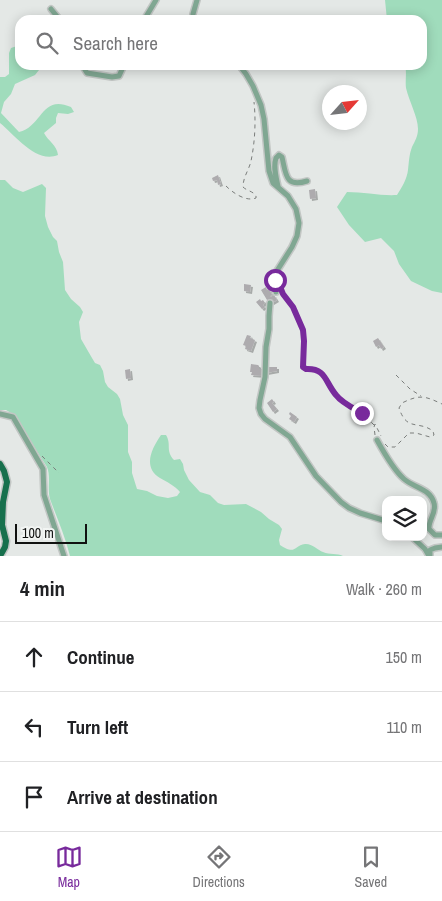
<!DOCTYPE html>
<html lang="en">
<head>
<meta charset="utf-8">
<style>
	body { margin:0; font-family:"Archivo Narrow",sans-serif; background:#f6f6f6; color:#202124 }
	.controls { position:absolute; right:15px; bottom:15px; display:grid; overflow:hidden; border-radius:10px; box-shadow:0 2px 12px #0003 }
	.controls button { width:45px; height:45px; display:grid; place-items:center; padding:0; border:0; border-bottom:1px solid #e0e0e0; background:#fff; color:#202124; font:25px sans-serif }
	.compass { position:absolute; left:322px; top:85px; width:45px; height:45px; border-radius:50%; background:#fff; box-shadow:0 2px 12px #0003; rotate:63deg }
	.scale { position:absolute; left:15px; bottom:12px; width:72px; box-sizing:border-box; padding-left:5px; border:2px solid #101110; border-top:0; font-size:14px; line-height:18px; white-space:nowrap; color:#101110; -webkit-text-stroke:4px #f2f5f3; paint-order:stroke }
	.stop { position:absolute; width:15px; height:15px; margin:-11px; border:4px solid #782a9c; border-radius:50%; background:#fff }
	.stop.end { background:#782a9c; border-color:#fff; box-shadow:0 1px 5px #0008 }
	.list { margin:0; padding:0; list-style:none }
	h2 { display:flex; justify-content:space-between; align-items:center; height:65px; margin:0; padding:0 20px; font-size:21px }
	h2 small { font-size:16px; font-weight:400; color:#757577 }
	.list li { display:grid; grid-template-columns:32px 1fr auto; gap:15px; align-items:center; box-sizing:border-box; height:70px; padding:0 20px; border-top:1px solid #e0e0e0 }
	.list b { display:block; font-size:19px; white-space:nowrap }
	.list em { font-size:16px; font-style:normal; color:#757577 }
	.icon { flex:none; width:28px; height:28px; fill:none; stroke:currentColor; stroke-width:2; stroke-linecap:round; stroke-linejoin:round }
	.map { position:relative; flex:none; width:442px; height:556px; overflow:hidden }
	.search { position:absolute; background:#fff; box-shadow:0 2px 12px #0003; left:15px; right:15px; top:15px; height:55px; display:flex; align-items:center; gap:12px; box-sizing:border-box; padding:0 18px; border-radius:15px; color:#757577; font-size:19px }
	.sheet { height:275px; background:#fff }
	nav { display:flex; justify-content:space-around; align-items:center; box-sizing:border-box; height:70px; border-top:1px solid #e0e0e0; background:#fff; font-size:14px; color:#757577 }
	nav a { display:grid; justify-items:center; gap:2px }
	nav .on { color:#782a9c }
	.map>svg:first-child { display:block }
</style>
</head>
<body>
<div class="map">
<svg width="442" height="556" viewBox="0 0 442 556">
	<defs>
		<filter id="shadow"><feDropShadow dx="2" dy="2" stdDeviation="0" flood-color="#0004"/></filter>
	</defs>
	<rect width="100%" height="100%" fill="#e4e8e6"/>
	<!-- green -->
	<path fill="#a0dcbc" d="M385,0H442V293L432,291L411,281L399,264L394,251L381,238L365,242L349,225L337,207L347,192C364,192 381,196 397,195C402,187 407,179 408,170C409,162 409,155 412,147C415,141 418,136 418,129C418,117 409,101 406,88C405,80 407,73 405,65H422V20H387Z
		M17,46L20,50V65H43L35,75L15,84L11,94L4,102L1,113L19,132C43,126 41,94 71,107L74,112L68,114L58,113L56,118V123L44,133C48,141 57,145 58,155C36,164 15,135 0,123V77H5L9,74V53L11,48Z
		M0,180H5L13,188L23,192L42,184L46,188L45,216L48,227L53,237L57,241L59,252L63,262L65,290L71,299L80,307L83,312L79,322L81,339L92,358L95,363L100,365L103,371L105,382L108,387L117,394L120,399L123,415L128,425V452L132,462V473L137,489L147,491L157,496L168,498L177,496L180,492C175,486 167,482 160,478C142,467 152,448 161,435H166C172,445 165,450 174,460L180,459L183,464L184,470L189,480L200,492L210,495L218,503L224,505L246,504L261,512L269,519L279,525L282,529L279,540L280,545C296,556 294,545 305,544C311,543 318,550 323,552C330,555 337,553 343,556H70C65,536 57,518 50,499C47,488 51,477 47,467L24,431L16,416L6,410H0Z"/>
	<!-- building -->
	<path fill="#adabae" filter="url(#shadow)" d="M218,175L221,184L218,185L217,180L213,181L212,178Z
		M315,189L316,198L310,199L309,190Z
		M244,284L251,285L250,292L244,291Z
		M266,287L267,290L269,289L272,295L270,296L271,297L274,295L277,300L272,303L270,299L267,300L261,290Z
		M260,299L261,301L263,300L265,303L263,305L265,307L262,309L256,302Z
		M247,335L251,336L250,338L255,340L251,351L245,349L246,346L243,345Z
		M378,338L384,347L381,349L379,345L376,347L373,341Z
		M251,364L258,365L259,366V369H264L263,376L251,375L252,372H250Z
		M266,367H277V371L266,373Z
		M130,369L131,378L126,379L125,370Z
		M272,399L274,402L272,403L277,409L273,412L267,403Z
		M290,412L297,417L294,422L289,419L291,416L289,414Z"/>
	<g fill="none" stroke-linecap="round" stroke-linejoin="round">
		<!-- minor casing -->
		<g stroke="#c2c6c4" stroke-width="8">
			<path id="minor" d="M51,9L60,20
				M144,20L156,0
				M193,20V14L197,0
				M82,65L87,73L112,77L119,76L124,65
				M239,65L246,74L253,86L261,105L264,119L269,171L273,183L288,196L296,209L299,223L297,236L292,247L275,274L276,292
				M278,186C276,177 273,167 276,158L279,155L282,157C286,174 285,188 307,181
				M270,303L269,316V329L266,347L265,377L260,400L259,408L261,414L265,419L290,437L316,476L341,502L349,508L360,513L386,521
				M0,414L13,417L43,469L44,495L64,556
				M377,440C383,451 395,471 404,479C414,488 430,488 434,503C437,513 428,520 429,529L435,535H442
				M412,537L425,549L429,556
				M430,555V550L435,548L442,547"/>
		</g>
		<!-- major casing -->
		<g stroke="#c2c6c4" stroke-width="9">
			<path id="major" d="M0,464L4,471L7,482L3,502L2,525L6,541L5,547L0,556"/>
		</g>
		<!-- path -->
		<path stroke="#7a7d7b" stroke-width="1" stroke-dasharray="4 4" stroke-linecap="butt" d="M226,186C233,193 246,202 256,198V196C253,191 247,191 243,187C243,177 249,170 251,161C255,142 256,121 254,102
			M281,289L283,294L293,307L303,330L304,341L303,367L306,369H316L321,372L336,396L343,401L362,413L374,425
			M396,375L410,389L421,396
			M375,435L374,427L375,424L381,436
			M385,444L388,447H395L409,433H416L430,437L434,435L433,431C418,420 407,432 399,408L402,403C420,394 425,396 442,404
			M42,456L59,473"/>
		<!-- minor -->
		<use href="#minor" stroke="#80a792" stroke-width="5"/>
		<!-- major -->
		<use href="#major" stroke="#17704d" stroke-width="6"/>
	</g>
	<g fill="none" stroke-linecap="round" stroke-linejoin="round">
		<!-- route -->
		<path stroke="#782a9c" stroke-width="6" d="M275,280V274H278L279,284L283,294L293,307L303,330L304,341L303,367L306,369C326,368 325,382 336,395C342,403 353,408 362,413"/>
	</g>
</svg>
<div class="controls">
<button><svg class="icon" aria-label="layers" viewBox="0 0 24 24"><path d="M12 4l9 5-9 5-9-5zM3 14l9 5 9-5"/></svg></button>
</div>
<svg class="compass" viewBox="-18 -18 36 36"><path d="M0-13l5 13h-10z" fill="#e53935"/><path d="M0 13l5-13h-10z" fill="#757577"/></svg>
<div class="scale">100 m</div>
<div class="stop" style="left:275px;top:280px"></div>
<div class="stop end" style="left:362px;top:413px"></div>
<div class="search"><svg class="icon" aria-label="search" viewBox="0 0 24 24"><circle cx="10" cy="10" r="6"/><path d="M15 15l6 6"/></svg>Search here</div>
</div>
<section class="sheet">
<h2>4 min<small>Walk · 260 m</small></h2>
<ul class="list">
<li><svg class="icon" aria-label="ahead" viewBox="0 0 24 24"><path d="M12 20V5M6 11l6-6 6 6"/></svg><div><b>Continue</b></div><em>150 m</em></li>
<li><svg class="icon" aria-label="left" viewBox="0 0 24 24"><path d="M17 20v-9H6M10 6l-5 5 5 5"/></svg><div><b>Turn left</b></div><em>110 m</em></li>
<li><svg class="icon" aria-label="arrive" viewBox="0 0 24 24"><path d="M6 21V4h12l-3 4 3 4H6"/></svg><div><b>Arrive at destination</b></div></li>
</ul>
</section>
<nav>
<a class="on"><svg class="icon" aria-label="map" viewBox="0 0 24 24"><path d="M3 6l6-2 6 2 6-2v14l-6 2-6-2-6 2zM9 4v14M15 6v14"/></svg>Map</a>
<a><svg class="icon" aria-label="directions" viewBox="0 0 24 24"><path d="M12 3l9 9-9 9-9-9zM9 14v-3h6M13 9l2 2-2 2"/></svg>Directions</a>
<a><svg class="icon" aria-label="saved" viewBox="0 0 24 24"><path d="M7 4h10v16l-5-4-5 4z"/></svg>Saved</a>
</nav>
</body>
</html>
